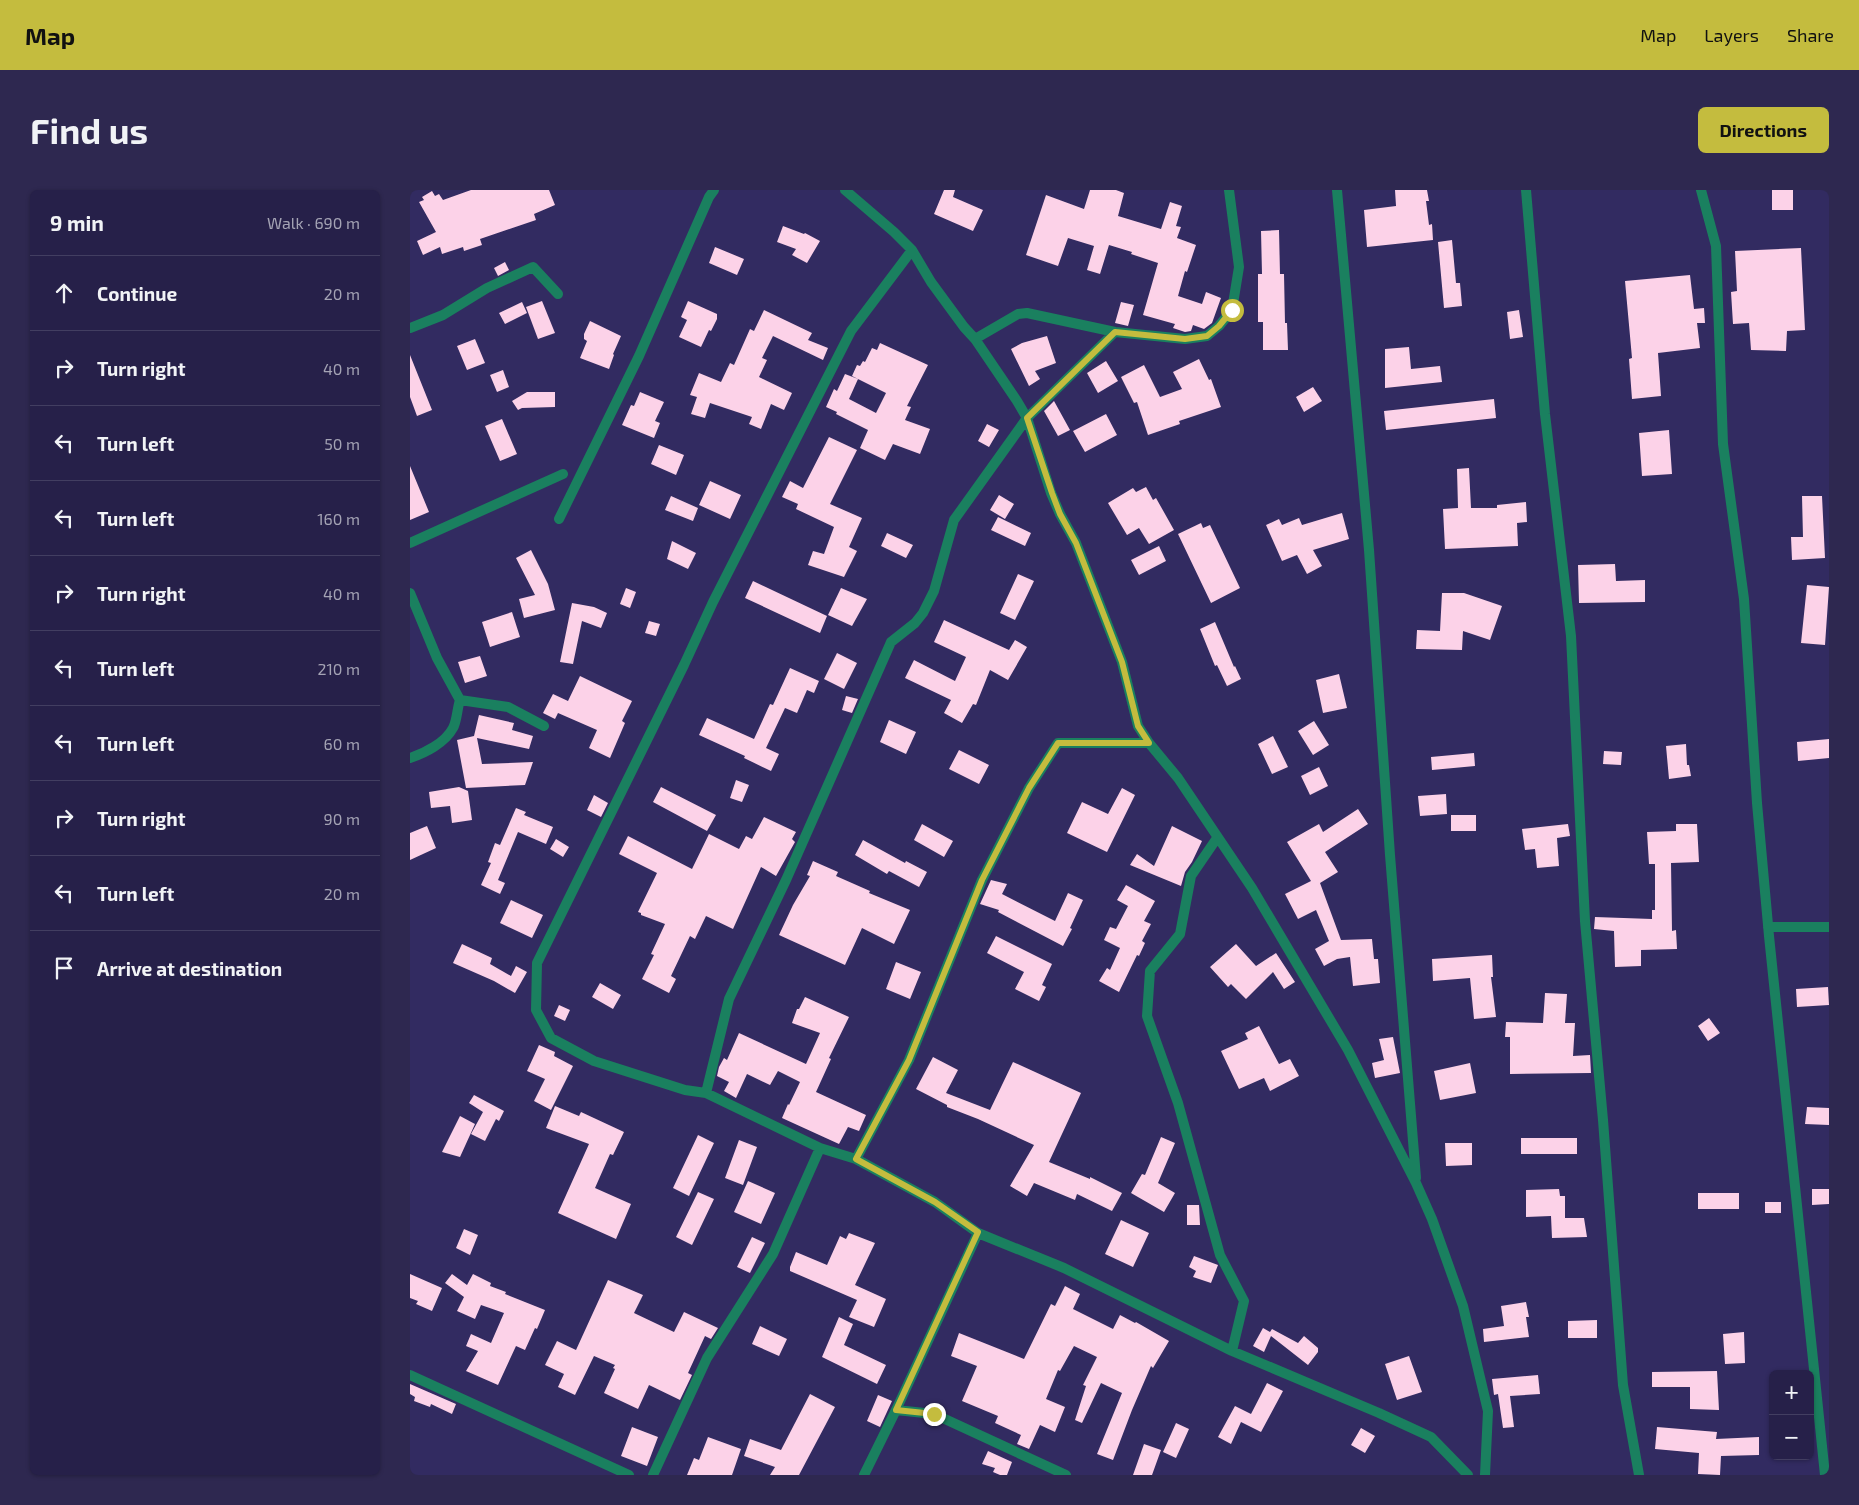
<!DOCTYPE html>
<html lang="en">
<head>
<meta charset="utf-8">
<style>
	body { margin:0; font-family:"Exo 2",sans-serif; background:#2e2850; color:#f1f3f6 }
	.controls { position:absolute; right:15px; bottom:15px; display:grid; overflow:hidden; border-radius:8px; box-shadow:0 1px 4px #0004 }
	.controls button { width:45px; height:45px; display:grid; place-items:center; padding:0; border:0; border-bottom:1px solid #423e61; background:#262049; color:#f1f3f6; font:25px sans-serif }
	.stop { position:absolute; width:15px; height:15px; margin:-11px; border:4px solid #c4bc3e; border-radius:50%; background:#fff }
	.stop.end { background:#c4bc3e; border-color:#fff; box-shadow:0 1px 5px #0008 }
	.list { margin:0; padding:0; list-style:none }
	h2 { display:flex; justify-content:space-between; align-items:center; height:65px; margin:0; padding:0 20px; font-size:21px }
	h2 small { font-size:16px; font-weight:400; color:#a4a3b4 }
	.list li { display:grid; grid-template-columns:32px 1fr auto; gap:15px; align-items:center; box-sizing:border-box; height:75px; padding:0 20px; border-top:1px solid #423e61 }
	.list b { display:block; font-size:19px; white-space:nowrap }
	.list em { font-size:16px; font-style:normal; color:#a4a3b4 }
	.icon { flex:none; width:28px; height:28px; fill:none; stroke:currentColor; stroke-width:2; stroke-linecap:round; stroke-linejoin:round }
	.map { position:relative; flex:none; width:1419px; height:1285px; overflow:hidden; border-radius:8px }
	header { display:flex; align-items:center; gap:30px; box-sizing:border-box; height:70px; padding:0 25px; background:#c4bc3e; color:#111 }
	header strong { font-size:24px }
	nav { display:flex; gap:28px; margin-inline-start:auto; font-size:18px }
	.intro { display:flex; align-items:center; justify-content:space-between; box-sizing:border-box; height:120px; padding:0 30px }
	h1 { margin:0; font-size:35px }
	.button { padding:12px 22px; border-radius:8px; background:#c4bc3e; color:#111; font-size:18px; font-weight:700 }
	main { display:flex; gap:30px; padding:0 30px }
	aside { flex:1; background:#262049; border-radius:8px; box-shadow:0 1px 4px #0004 }
	.map>svg:first-child { display:block }
</style>
</head>
<body>
<header>
<strong>Map</strong>
<nav><a>Map</a><a>Layers</a><a>Share</a></nav>
</header>
<div class="intro"><h1>Find us</h1><a class="button">Directions</a></div>
<main>
<aside>
<h2>9 min<small>Walk · 690 m</small></h2>
<ul class="list">
<li><svg class="icon" aria-label="ahead" viewBox="0 0 24 24"><path d="M12 20V5M6 11l6-6 6 6"/></svg><div><b>Continue</b></div><em>20 m</em></li>
<li><svg class="icon" aria-label="right" viewBox="0 0 24 24"><path d="M7 20v-9h11M14 6l5 5-5 5"/></svg><div><b>Turn right</b></div><em>40 m</em></li>
<li><svg class="icon" aria-label="left" viewBox="0 0 24 24"><path d="M17 20v-9H6M10 6l-5 5 5 5"/></svg><div><b>Turn left</b></div><em>50 m</em></li>
<li><svg class="icon" aria-label="left" viewBox="0 0 24 24"><path d="M17 20v-9H6M10 6l-5 5 5 5"/></svg><div><b>Turn left</b></div><em>160 m</em></li>
<li><svg class="icon" aria-label="right" viewBox="0 0 24 24"><path d="M7 20v-9h11M14 6l5 5-5 5"/></svg><div><b>Turn right</b></div><em>40 m</em></li>
<li><svg class="icon" aria-label="left" viewBox="0 0 24 24"><path d="M17 20v-9H6M10 6l-5 5 5 5"/></svg><div><b>Turn left</b></div><em>210 m</em></li>
<li><svg class="icon" aria-label="left" viewBox="0 0 24 24"><path d="M17 20v-9H6M10 6l-5 5 5 5"/></svg><div><b>Turn left</b></div><em>60 m</em></li>
<li><svg class="icon" aria-label="right" viewBox="0 0 24 24"><path d="M7 20v-9h11M14 6l5 5-5 5"/></svg><div><b>Turn right</b></div><em>90 m</em></li>
<li><svg class="icon" aria-label="left" viewBox="0 0 24 24"><path d="M17 20v-9H6M10 6l-5 5 5 5"/></svg><div><b>Turn left</b></div><em>20 m</em></li>
<li><svg class="icon" aria-label="arrive" viewBox="0 0 24 24"><path d="M6 21V4h12l-3 4 3 4H6"/></svg><div><b>Arrive at destination</b></div></li>
</ul>
</aside>
<div class="map">
<svg width="1419" height="1285" viewBox="0 0 1419 1285">
	<rect width="100%" height="100%" fill="#322b61"/>
	<!-- building -->
	<path fill="#fcd2e8" d="M61,0H139L145,15L124,24L126,30L70,49L72,55L54,61L53,57L32,64L30,57L13,65L7,51L26,42L9,12L14,10L12,7L22,1L25,6L29,4L33,10Z
		M534,0H545L543,7L573,20L563,41L524,24Z
		M680,0H706L714,3L708,26L751,39L760,12L772,16L766,36L771,37L767,48L786,55L777,82L775,81L768,106L792,114L796,102L811,108L802,133L794,139L783,135L781,141L775,142L763,138L765,134L733,125L748,73L721,64L722,62L699,55L690,84L677,80L684,56L658,48L648,76L616,65L636,5L674,19Z
		M985,0H1017L1019,11H1016L1019,35L1022,34L1023,50L957,57L954,20L986,16Z
		M1362,0H1383V20H1362Z
		M373,36L394,44L395,43L410,51L397,73L382,65L386,59L367,52Z
		M869,40L870,84H874L875,133H877L878,160H853V132H848V84H852L851,41Z
		M1042,50L1046,93H1050L1052,116L1034,118L1028,52Z
		M305,57L334,69L327,85L299,73Z
		M1391,58L1395,140L1377,141L1376,161L1341,160L1339,133L1323,134L1321,102L1327,101L1325,61Z
		M95,72L99,80L88,86L84,78Z
		M1280,85L1284,119L1294,118L1295,133H1287L1290,158L1248,163L1251,206L1222,209L1219,169L1222,168L1215,91Z
		M132,111L145,143L128,149L116,117Z
		M278,111L307,124V129L301,141L299,140L291,157L269,147L277,130L271,127Z
		M112,112L117,123L95,134L89,123Z
		M711,112L724,115L718,136L705,133Z
		M354,120L402,143L398,150L418,158L413,170L363,146L352,168L357,170L349,187L382,203L374,220L361,214L351,239L339,234L342,227L300,213L295,228L281,224L287,207L280,205L289,183L311,192L320,173L324,175L340,139L344,141Z
		M1109,120L1113,147L1100,149L1097,122Z
		M180,131L211,146L203,164L204,165L199,179L170,168L177,151L174,149V144Z
		M637,146L646,173L625,181L630,189L619,196L601,159L612,153Z
		M65,149L75,173L57,180L47,156Z
		M470,153L518,175L497,216L501,217L495,230L520,239L510,264L483,254L475,270L450,258L458,240L426,224L427,222L416,217L424,199L427,201L435,184L448,189L439,209L466,223L476,203L442,186L447,175L450,176L453,171L455,172L462,158L467,160Z
		M999,157L1001,179L1030,176L1032,192L975,198V159Z
		M0,165L22,220L7,226L0,207Z
		M789,169L799,190L801,189L811,217L769,231L770,234L738,245L727,212L724,213L711,187L734,175L750,207L772,199L763,182Z
		M696,171L708,191L688,203L677,183Z
		M93,180L99,197L87,202L80,185Z
		M903,197L912,211L894,222L886,207Z
		M117,202H145V217L112,218L108,220L102,211Z
		M230,202L254,212L245,231L250,233L244,248L212,235L221,215L224,216Z
		M1084,209L1086,228L976,240L974,221Z
		M644,211L660,240L648,246L634,221Z
		M696,224L707,245L675,262L663,241Z
		M92,229L107,264L90,271L75,236Z
		M577,234L589,240L579,257L568,251Z
		M1259,240L1262,284L1232,286L1229,243Z
		M419,247L447,260L420,314L452,328L439,357L447,361L434,387L398,375L403,361L414,364L424,337L386,319L388,314L372,307L380,291L393,298Z
		M249,255L274,265L266,285L241,274Z
		M0,276L19,322L0,330Z
		M1059,278L1061,318H1087V315L1116,312L1117,332L1107,333L1108,356L1035,359L1033,319L1048,318L1047,279Z
		M300,291L331,305L320,329L289,315Z
		M736,297L743,310L746,308L764,340L739,354L729,338L717,345L698,313L723,298L726,302Z
		M589,305L604,314L595,329L580,320Z
		M261,306L288,318L283,331L255,320Z
		M1392,306H1412L1415,368L1382,370L1381,347H1393Z
		M932,323L939,349L903,360L912,376L897,384L887,365L872,371L856,335L869,329L872,335L889,328L892,335Z
		M588,327L621,343L615,356L581,340Z
		M791,333L793,338L800,335L830,398L801,413L768,344Z
		M477,343L503,355L496,368L471,356Z
		M262,351L286,363L278,379L257,369Z
		M749,356L756,371L729,385L721,370Z
		M121,360L138,394L145,420L114,428L109,409L125,405L106,368Z
		M1205,374L1206,391L1235,390V412L1169,413L1168,375Z
		M608,384L624,391L605,430L590,423Z
		M343,391L417,426L410,443L335,408Z
		M1397,395L1419,397L1415,455L1391,453Z
		M216,398L226,402L220,418L210,414Z
		M431,398L457,409L442,436L418,425Z
		M1032,403H1054L1092,416L1080,450L1053,441L1052,460L1006,459L1007,440L1030,441Z
		M162,413L184,417L197,423L191,438L172,431L163,474L150,472Z
		M102,422L110,447L80,457L72,432Z
		M534,430L599,460L605,450L617,457L598,490L580,480L566,515L563,514L552,533L534,523L541,510L495,488L504,470L545,491L556,467L524,452Z
		M239,431L250,434L246,446L235,443Z
		M805,432L824,477L825,476L831,489L817,496L807,475L805,476L790,439Z
		M427,463L447,473L434,499L414,489Z
		M70,466L77,486L55,493L48,472Z
		M380,478L409,491L404,503L397,500L387,523L375,518L356,558L369,564L361,581L334,568L335,566L289,545L297,528L344,549L360,514L363,515Z
		M929,484L937,518L913,523L906,490Z
		M170,486L222,511L212,531L215,533L200,568L179,558L187,540L148,523L145,529L133,523L143,504L158,511Z
		M436,506L448,509L442,523L432,520Z
		M69,525L104,533L102,540L123,546L119,559L67,548L72,574L123,572L115,595L56,598L47,550L64,546Z
		M479,530L506,542L496,564L470,552Z
		M904,531L919,555L903,565L888,541Z
		M863,546L878,577L862,584L848,554Z
		M1419,549V568L1388,571L1387,552Z
		M1276,554L1277,575H1279L1281,586L1259,589L1256,556Z
		M549,560L579,575L569,594L539,579Z
		M1194,561L1212,562L1211,575L1193,574Z
		M1064,563L1065,576L1022,580L1021,567Z
		M909,577L918,596L900,605L891,586Z
		M326,590L339,595L332,612L320,608Z
		M49,597L58,601L62,630L42,633L40,616L21,618L19,602Z
		M251,597L306,625L297,641L243,612Z
		M712,598L725,605L697,662L657,643L672,612L698,624Z
		M1036,604L1037,624L1010,626L1008,606Z
		M184,605L198,613L191,627L177,620Z
		M106,618L116,622L114,625L143,637L136,654L108,642L88,690L95,693L90,704L71,695L81,673L78,672L85,653L90,655Z
		M948,619L958,634L915,662L928,682L910,693L931,750L962,749L964,769H968L970,793L943,796L940,767L927,769L914,776L905,759L919,751L906,720L888,729L875,704L901,691L877,652L909,634L913,642Z
		M1041,625H1066V641H1041Z
		M354,627L386,642L382,649L385,652L366,686L351,677L323,739L296,726L285,749L280,746L261,786L266,789L259,803L232,789L244,765L241,764L255,734L231,725V723L228,722L247,683L209,664L218,646L282,679L299,644L329,659L336,646L342,649Z
		M512,634L543,651L534,667L504,650Z
		M1158,634L1160,646L1147,648L1149,676L1127,678L1125,659L1115,660L1112,639Z
		M1266,634H1287L1289,672L1261,673L1262,741L1266,740L1267,759L1231,760V776L1205,777L1204,741L1184,739L1185,727L1242,729V720H1245V674H1239L1237,642L1266,641Z
		M17,636L26,658L0,670V643Z
		M762,636L792,651L782,672L775,682L771,696L720,675L727,664L744,676Z
		M146,649L159,657L153,667L140,659Z
		M453,650L495,673L496,671L517,682L509,697L479,681L477,684L445,665Z
		M403,671L428,682L426,686L460,701L459,703L500,720L484,754L452,738L435,775L369,745L383,715L400,686L397,685Z
		M581,690L597,694L592,704L645,731L658,703L673,710L660,738L662,739L653,756L588,722L589,720L570,714Z
		M716,695L745,711L734,731L741,734L732,751L735,753L729,766L727,765L709,802L689,791L697,778L700,780L710,758L694,750L700,737L706,739L718,716L707,710Z
		M101,710L133,725L122,748L90,733Z
		M586,746L642,774L632,795L636,797L629,811L605,799L614,782L577,763Z
		M52,754L82,768L80,774L101,786L106,776L117,782L105,803L84,791L43,773Z
		M826,754L846,776L866,763L885,792L874,799L863,782L836,809L821,794L818,797L800,777Z
		M1082,765L1083,787H1081L1086,827L1064,829L1060,788L1023,791L1022,769Z
		M486,772L511,782L500,809L476,799Z
		M190,793L211,805L203,819L182,807Z
		M1418,797L1419,815L1387,817L1386,799Z
		M1135,803L1157,804L1155,833H1165L1163,866L1180,865L1181,883L1100,884V847H1095L1096,832L1133,833Z
		M395,807L439,827L419,868L421,869L406,902L456,925L449,941L438,937L429,954L372,928L378,914L379,915L390,892L368,881L360,895L337,884L326,908L314,901L319,892L307,886L309,877L314,868L317,870L329,843L396,874L410,843L382,833L387,819H389Z
		M149,815L160,820L155,831L144,826Z
		M1299,828L1310,843L1298,851L1288,836Z
		M849,836L869,874L880,869L889,886L860,901L854,888L829,899L811,861L838,849L835,843Z
		M983,847L990,883L965,888L962,873L974,870L969,849Z
		M129,855L145,862L144,866L163,876L141,920L124,911L135,889L117,881Z
		M523,867L548,880L536,903L580,920L603,872L671,903L639,972L680,989V987L712,1003L702,1021L667,1004L665,1010L624,993L617,1006L600,996L624,955L568,929L537,917V915L506,899Z
		M1060,873L1066,903L1030,910L1024,881Z
		M64,905L94,921L89,931L86,929L75,951L61,944L73,922L59,913Z
		M145,916L169,926L171,922L214,942L203,965L200,964L185,998L221,1014L206,1049L148,1023L179,954L136,938Z
		M1397,917L1419,918V935L1395,934Z
		M50,926L65,934L50,967L32,962Z
		M288,945L304,953L279,1006L263,998Z
		M751,947L765,953L748,993L765,1003L754,1022L721,1003L732,984L735,985Z
		M1111,948H1167V964H1111Z
		M329,950L347,957L333,995L315,988Z
		M1035,953H1062V975L1036,976Z
		M338,991L365,1003L351,1034L324,1022Z
		M1149,999L1150,1006H1155V1028H1174L1177,1047L1142,1048L1141,1026L1116,1027V1000Z
		M1402,999H1419V1014L1402,1015Z
		M288,1002L304,1009L282,1055L266,1047Z
		M1288,1003H1329V1019H1288Z
		M1355,1012H1371V1023H1355Z
		M777,1015H789L790,1035H777Z
		M711,1030L739,1043L723,1077L695,1064Z
		M54,1039L68,1045L60,1065L46,1058Z
		M439,1043L465,1053L445,1095L476,1109L464,1137L439,1127L447,1110L380,1081V1077L386,1062L417,1075L430,1046L436,1049Z
		M342,1047L355,1053L340,1083L327,1077Z
		M784,1066L808,1075L801,1093L783,1087L786,1081L779,1077Z
		M0,1084L32,1098L22,1121L6,1114L8,1111L0,1108Z
		M42,1084L57,1095L63,1084L81,1093L80,1096L96,1102L95,1104L135,1120L127,1139L125,1138L115,1160L106,1156L88,1195L56,1181L68,1161L56,1156L61,1144L81,1153L94,1123L71,1115L65,1129L47,1121L54,1107L35,1093Z
		M198,1090L233,1105L224,1123L264,1142L274,1122L308,1138L301,1149L295,1146L278,1183L282,1185L270,1210L239,1195L228,1219L194,1203L205,1179L203,1178L205,1175L184,1166L165,1205L148,1197L154,1184L135,1175L147,1151L166,1160Z
		M655,1096L670,1104L663,1119L703,1139L710,1125L725,1133L726,1132L759,1151L743,1178L741,1176L722,1220L703,1270L687,1264L712,1203L691,1193L672,1233L665,1230L676,1196L673,1195L687,1167L664,1156L650,1181L648,1180L636,1209L655,1217L645,1242L630,1235L619,1259L607,1254L611,1245L585,1233L588,1226L552,1211L567,1176L541,1166L549,1143L614,1169L641,1114L645,1116Z
		M1116,1112L1119,1127H1116L1119,1147L1074,1152L1073,1139L1094,1136L1091,1116Z
		M429,1127L443,1134L434,1155L476,1175L467,1194L412,1167Z
		M1187,1130V1148H1158V1131Z
		M350,1136L377,1149L369,1166L342,1154Z
		M853,1138L860,1142L862,1139L888,1153L894,1146L908,1158V1162L898,1175L861,1146L854,1162L843,1156Z
		M1334,1142L1335,1173L1315,1174L1313,1144Z
		M999,1166L1012,1202L987,1210L975,1174Z
		M1307,1181L1309,1220L1280,1219V1197H1242V1182Z
		M1128,1185L1130,1204L1100,1206L1104,1237L1093,1238L1088,1204L1084,1205L1082,1189Z
		M857,1193L873,1201L851,1242L831,1232L821,1254L808,1247L825,1216L841,1224Z
		M0,1194L46,1214L42,1224L21,1214L20,1217L4,1211L5,1207L0,1204Z
		M400,1204L425,1217L389,1285H360L365,1277L334,1266L340,1249L371,1260Z
		M468,1205L482,1211L470,1237L457,1231Z
		M766,1233L779,1239L766,1268L753,1262Z
		M222,1237L248,1247L237,1276L211,1266Z
		M1247,1237L1307,1242L1306,1249L1349,1247V1265L1311,1266L1310,1285L1288,1284L1289,1263L1245,1259Z
		M951,1238L965,1246L955,1263L941,1255Z
		M298,1247L331,1259L322,1285H277L284,1268L289,1270Z
		M734,1254L751,1260L742,1285H723Z
		M578,1261L602,1272L597,1285H590L583,1282L585,1278L572,1274Z"/>
	<g fill="none" stroke-linecap="round" stroke-linejoin="round">
		<!-- street -->
		<path stroke="#1a805f" stroke-width="10" d="M435,0L484,42L502,60L521,92L554,137L565,149L607,211L617,228L641,303L650,324L666,353L712,472L728,536L739,553L768,588L842,698L938,860L1006,993L1022,1029L1053,1116L1078,1221L1075,1285
			M927,0L959,360L980,665L1006,988
			M1116,0L1135,224L1161,446L1175,731L1193,930L1213,1195L1229,1285
			M1291,0L1306,56L1313,254L1334,409L1347,613L1359,746L1415,1285
			M502,60L441,141L303,412L274,475L127,773L126,820L141,848L184,871L275,900L296,903L410,958L446,969L525,1012L568,1043L654,1078L822,1161L969,1223L1021,1247L1058,1285
			M0,138L33,125L77,98L123,77L148,104
			M565,149L608,124L617,123L705,142L775,149L797,146L809,136L822,120L829,77L819,0
			M149,329L229,166L299,7L304,0
			M0,353L153,284
			M0,403L27,468L50,510L98,517L134,536
			M0,568C15,563 35,553 43,538C47,531 47,519 50,510
			M807,648L781,686L770,744L740,781L737,826L768,913L810,1065L834,1111L822,1161
			M1358,737H1419
			M296,903L319,809L376,690L481,452L505,433L513,423L524,401L544,330L617,228L705,142
			M446,969L499,870L572,690L619,598L648,553H739
			M0,1185L219,1285
			M486,1220L524,1224L656,1285
			M243,1285L297,1168L363,1064L410,958
			M454,1285L486,1220L568,1043"/>
	</g>
	<g fill="none" stroke-linecap="round" stroke-linejoin="round">
		<!-- route -->
		<path stroke="#c4bc3e" stroke-width="6" d="M524,1224L486,1220L568,1042L525,1012L446,969L499,870L572,690L619,598L648,553H739L728,536L712,472L666,353L650,324L642,303L617,228L705,142L775,149L797,146L809,136L822,120"/>
	</g>
</svg>
<div class="controls">
<button>+</button>
<button>−</button>
</div>
<div class="stop" style="left:822px;top:120px"></div>
<div class="stop end" style="left:524px;top:1224px"></div>
</div>
</main>
</body>
</html>
